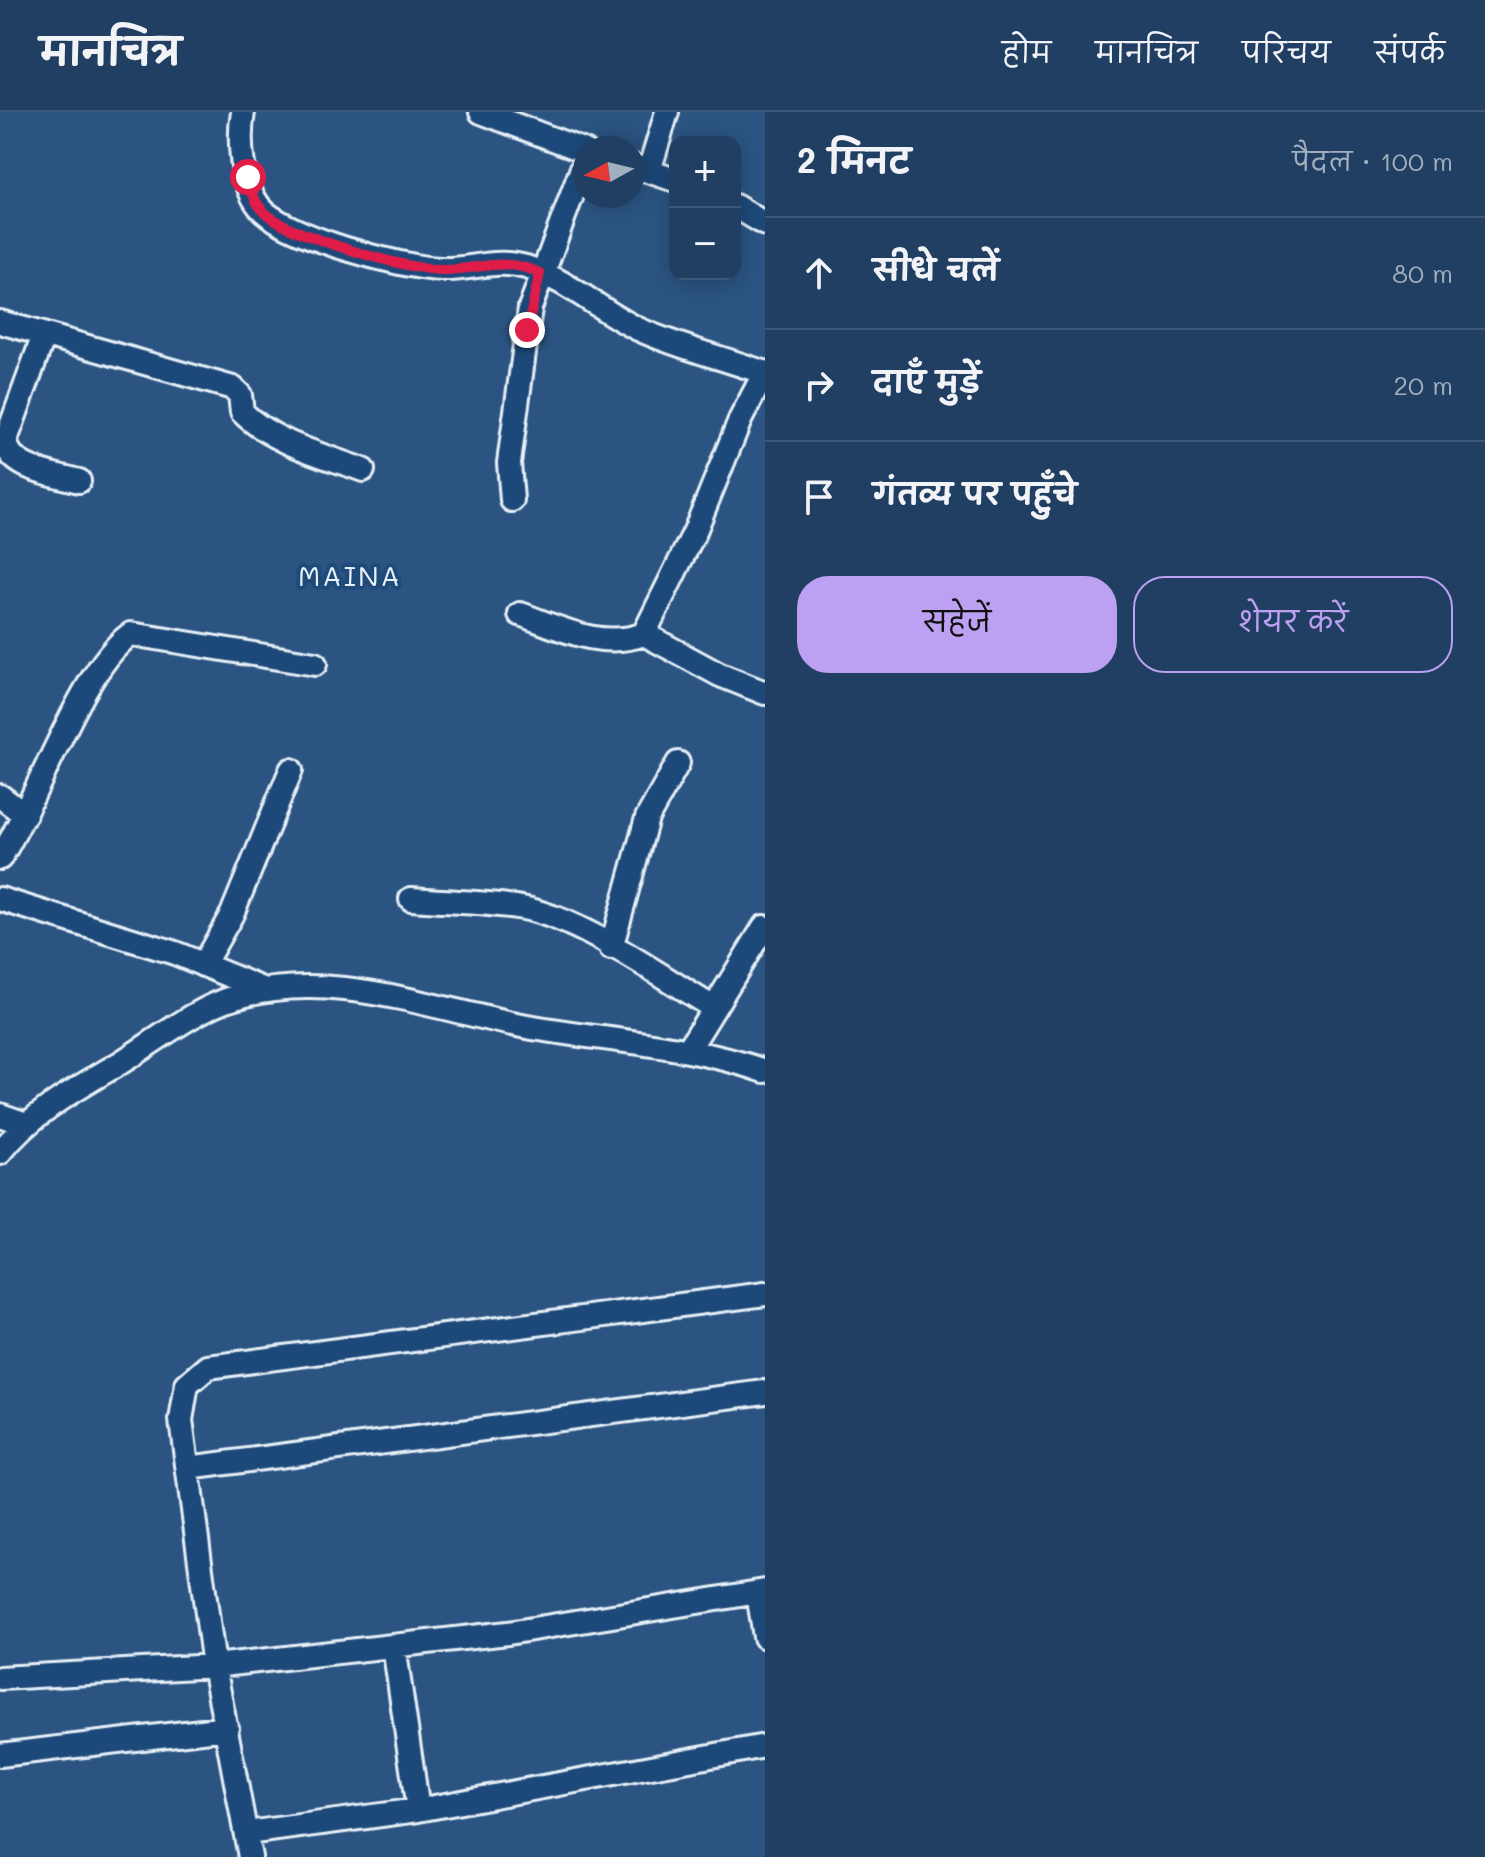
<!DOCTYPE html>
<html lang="hi">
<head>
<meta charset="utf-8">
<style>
	body { margin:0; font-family:Mali,"Playpen Sans Deva",sans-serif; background:#2d4a6b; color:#f1f3f6 }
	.controls { position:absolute; right:24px; top:24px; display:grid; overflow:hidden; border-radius:16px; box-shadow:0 4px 20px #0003 }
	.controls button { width:72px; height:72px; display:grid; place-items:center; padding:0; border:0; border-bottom:2px solid #3d5877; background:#203f62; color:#f1f3f6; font:40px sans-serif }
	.compass { position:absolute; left:573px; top:24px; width:72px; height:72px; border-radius:50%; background:#203f62; box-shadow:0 4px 20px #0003; rotate:262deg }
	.stop { position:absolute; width:24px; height:24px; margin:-18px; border:6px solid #e11d48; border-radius:50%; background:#fff }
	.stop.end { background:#e11d48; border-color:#fff; box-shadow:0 2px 8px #0008 }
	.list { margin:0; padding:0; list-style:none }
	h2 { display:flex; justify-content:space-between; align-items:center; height:104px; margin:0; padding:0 32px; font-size:34px }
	h2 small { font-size:26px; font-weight:400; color:#a2afbe }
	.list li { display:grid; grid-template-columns:52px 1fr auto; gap:24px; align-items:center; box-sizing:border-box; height:112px; padding:0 32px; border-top:2px solid #3d5877 }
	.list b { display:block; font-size:30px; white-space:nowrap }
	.list em { font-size:26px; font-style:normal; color:#a2afbe }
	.actions { display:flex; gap:16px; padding:24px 32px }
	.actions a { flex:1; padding:18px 0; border:2px solid #bca0f2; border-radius:32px; text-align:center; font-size:28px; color:#bca0f2 }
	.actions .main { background:#bca0f2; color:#111 }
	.icon { flex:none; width:44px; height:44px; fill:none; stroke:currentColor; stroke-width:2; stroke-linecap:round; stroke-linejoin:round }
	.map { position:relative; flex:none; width:765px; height:1745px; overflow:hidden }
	header { display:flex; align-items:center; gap:48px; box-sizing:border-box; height:112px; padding:0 40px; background:#203f62; border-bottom:2px solid #3d5877 }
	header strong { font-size:38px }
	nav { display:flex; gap:44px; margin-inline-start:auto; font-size:28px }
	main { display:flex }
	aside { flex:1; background:#203f62 }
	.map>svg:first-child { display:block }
</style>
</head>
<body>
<header>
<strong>मानचित्र</strong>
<nav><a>होम</a><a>मानचित्र</a><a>परिचय</a><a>संपर्क</a></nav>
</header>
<main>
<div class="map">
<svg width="765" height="1745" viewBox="0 0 765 1745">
	<rect width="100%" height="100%" fill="#2b5482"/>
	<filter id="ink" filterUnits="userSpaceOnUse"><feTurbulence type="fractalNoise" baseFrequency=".0125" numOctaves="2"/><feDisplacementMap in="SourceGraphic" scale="16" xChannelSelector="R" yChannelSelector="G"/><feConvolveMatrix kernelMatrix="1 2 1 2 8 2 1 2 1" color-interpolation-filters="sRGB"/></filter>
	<g filter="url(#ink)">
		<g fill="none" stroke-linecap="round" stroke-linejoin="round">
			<!-- minor casing -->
			<g stroke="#e8f1f8" stroke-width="28">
				<path id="minor" d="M243,0C238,28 241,71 259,94C282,124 403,156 441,157C471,158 496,146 526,155C568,168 599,198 638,217C678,235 723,246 765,261
					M481,0L585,39
					M633,54L675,68
					M649,59L667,0
					M735,94L765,112
					M0,210L233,276L240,283L242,300C273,331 323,343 363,358
					M44,223L6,328C7,358 56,362 79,369
					M765,260L740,308L695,419L644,522L720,563L765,581
					M512,388L509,351L530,196L585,48
					M520,502C560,516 601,538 644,522
					M0,684L25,703
					M0,746C36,692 82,554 131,522L315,552
					M0,787L175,841L265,878
					M411,787C448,790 486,790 522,796C582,807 661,865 714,896
					M611,836L647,706L678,651
					M203,853L232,802L291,658
					M688,938L764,815
					M0,1003L26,1012
					M0,1041C32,1000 76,977 120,951C156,929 195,897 235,885C331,856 433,897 527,915C607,929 688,932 765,959
					M765,1182L208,1255L187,1273L181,1308L214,1554L508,1521L765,1479
					M188,1356L765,1280
					M758,1481L765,1525
					M394,1534L418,1698
					M0,1566L214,1554L250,1745
					M0,1643L227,1616
					M247,1721L418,1698L765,1634"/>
			</g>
			<!-- minor -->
			<use href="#minor" stroke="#1f4a7a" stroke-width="22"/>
		</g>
	</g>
	<g fill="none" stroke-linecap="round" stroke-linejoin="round" filter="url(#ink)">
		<!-- route -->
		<path stroke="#e11d48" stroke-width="10" d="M248,65C251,79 255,93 268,103C299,126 404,157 443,158C481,158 501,144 540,161L527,218"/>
	</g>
	<g text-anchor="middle" stroke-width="8" stroke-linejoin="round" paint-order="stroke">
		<!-- quarter labels -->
		<g font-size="28" letter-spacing="2" fill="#e8f1f8" stroke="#1f4a7a">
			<text x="350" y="474">MAINA</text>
		</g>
	</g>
</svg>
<div class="controls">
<button>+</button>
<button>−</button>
</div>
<svg class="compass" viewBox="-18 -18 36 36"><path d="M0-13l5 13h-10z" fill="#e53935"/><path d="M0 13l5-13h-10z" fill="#a2afbe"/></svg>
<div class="stop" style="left:248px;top:65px"></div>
<div class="stop end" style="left:527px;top:218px"></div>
</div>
<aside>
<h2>2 मिनट<small>पैदल · 100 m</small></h2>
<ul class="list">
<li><svg class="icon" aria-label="ahead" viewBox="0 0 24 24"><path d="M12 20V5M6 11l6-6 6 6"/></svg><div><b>सीधे चलें</b></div><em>80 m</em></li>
<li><svg class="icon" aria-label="right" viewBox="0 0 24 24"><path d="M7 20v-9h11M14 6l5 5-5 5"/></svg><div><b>दाएँ मुड़ें</b></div><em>20 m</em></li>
<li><svg class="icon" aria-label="arrive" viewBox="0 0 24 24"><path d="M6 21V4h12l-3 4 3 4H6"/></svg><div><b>गंतव्य पर पहुँचे</b></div></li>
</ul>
<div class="actions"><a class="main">सहेजें</a><a>शेयर करें</a></div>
</aside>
</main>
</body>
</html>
